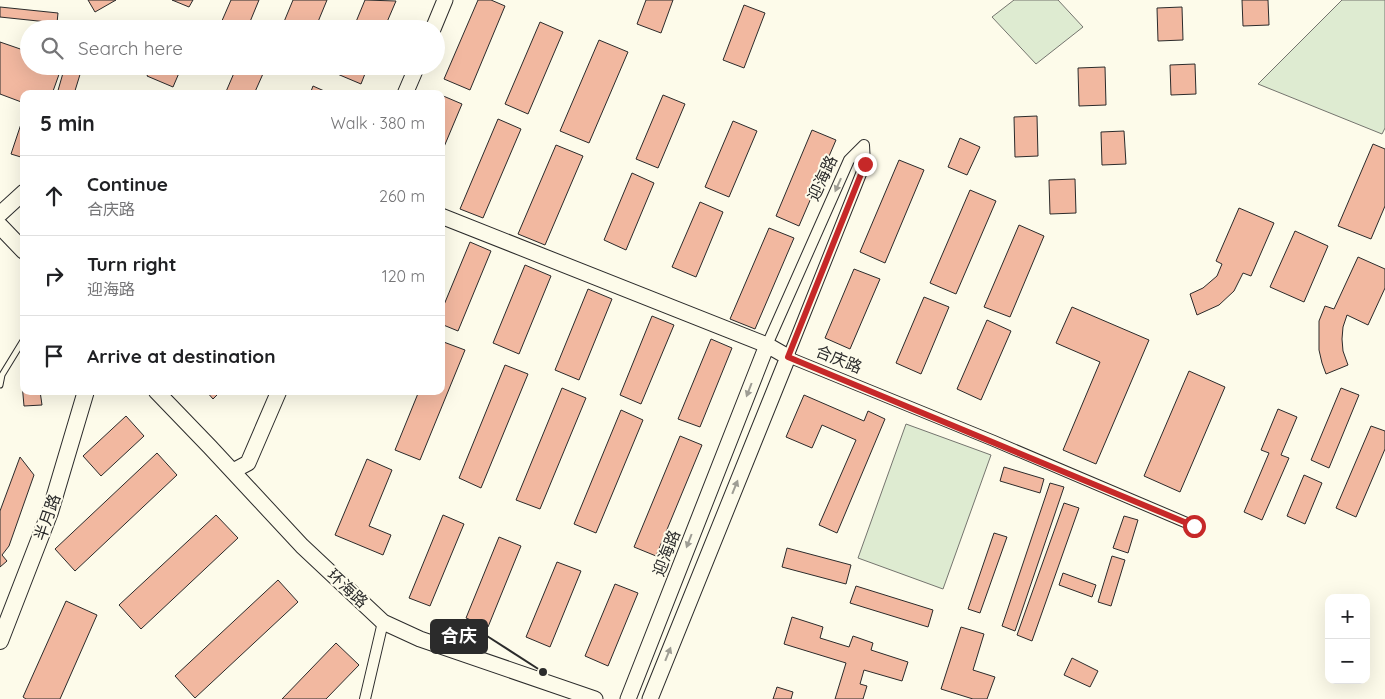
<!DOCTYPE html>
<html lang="en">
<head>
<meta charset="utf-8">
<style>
	body { margin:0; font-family:Quicksand,"Noto Sans SC",sans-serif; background:#f6f6f6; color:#202124 }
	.controls { position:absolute; right:15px; bottom:15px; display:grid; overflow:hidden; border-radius:10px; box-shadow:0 5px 20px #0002 }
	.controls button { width:45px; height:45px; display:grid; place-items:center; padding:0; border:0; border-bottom:1px solid #e0e0e0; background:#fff; color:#202124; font:25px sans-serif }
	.stop { position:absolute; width:15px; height:15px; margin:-11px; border:4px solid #c62828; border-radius:50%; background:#fff }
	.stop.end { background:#c62828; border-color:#fff; box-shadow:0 1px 5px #0008 }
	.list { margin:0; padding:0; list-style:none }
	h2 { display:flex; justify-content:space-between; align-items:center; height:65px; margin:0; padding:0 20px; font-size:21px }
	h2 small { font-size:16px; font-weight:400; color:#757577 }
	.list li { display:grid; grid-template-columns:32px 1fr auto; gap:15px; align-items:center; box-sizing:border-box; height:80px; padding:0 20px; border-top:1px solid #e0e0e0 }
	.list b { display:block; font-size:19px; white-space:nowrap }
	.list p { margin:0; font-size:16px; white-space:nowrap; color:#757577 }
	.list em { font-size:16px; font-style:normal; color:#757577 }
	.icon { flex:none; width:28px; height:28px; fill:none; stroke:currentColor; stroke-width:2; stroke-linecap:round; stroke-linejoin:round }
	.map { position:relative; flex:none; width:1385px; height:699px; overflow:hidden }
	.search { position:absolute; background:#fff; box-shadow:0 5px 20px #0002; left:20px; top:20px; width:425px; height:55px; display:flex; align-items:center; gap:12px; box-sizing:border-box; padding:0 18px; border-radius:28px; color:#757577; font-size:19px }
	.panel { position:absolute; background:#fff; box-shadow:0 5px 20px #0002; left:20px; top:90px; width:425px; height:305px; border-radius:10px }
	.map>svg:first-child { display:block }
</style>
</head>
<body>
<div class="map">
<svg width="1385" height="699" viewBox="0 0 1385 699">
	<rect width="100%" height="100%" fill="#fdfbea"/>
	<!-- green -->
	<path fill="#deebd1" stroke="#74746e" d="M1014,0H1058L1083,27L1036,64L992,17Z
		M1342,0H1385V128L1382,134L1258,84Z
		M906,424L991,455L943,589L858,558Z"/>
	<!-- building -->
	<path fill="#f2b8a0" stroke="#2b2b2b" d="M88,0H116L95,12Z
		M172,0H193L189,7Z
		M231,0H259L247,29H234L221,23Z
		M293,0H327L315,29H281Z
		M365,0L396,1L384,29H353Z
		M478,0H491L505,6L470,90L444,79Z
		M646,0H673L661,33L637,24Z
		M1242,0H1268L1269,25L1243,26Z
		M744,5L765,13L744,68L723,60Z
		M0,7L58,13L57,23L0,17Z
		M1182,7L1183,40L1158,41L1157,8Z
		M540,22L563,32L528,114L505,104Z
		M599,40L628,52L589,143L560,131Z
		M0,42L29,52V66H62L52,94H24V103L0,94Z
		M1195,64L1196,94L1171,95L1170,65Z
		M65,66L82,68L74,94H57Z
		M151,66H182L173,87L147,76Z
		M237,66L266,67L254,94H225Z
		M337,66H368L361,84L335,73Z
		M1105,67L1106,105L1079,106L1078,68Z
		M313,86L331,94H310Z
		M441,95L462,104L441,154Z
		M663,95L685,104L658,168L636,159Z
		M1037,116L1038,156L1015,157L1014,117Z
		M498,119L521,129L483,218L460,209Z
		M733,121L757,131L729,197L705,187Z
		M21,124L24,125V158L11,154Z
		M812,130L836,140L799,226L776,216Z
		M1124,131L1126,164L1102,165L1101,132Z
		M960,138L980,147L967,175L948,167Z
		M1373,144L1385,149V206L1371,239L1338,226Z
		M556,145L583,156L545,245L518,234Z
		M899,160L924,170L885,263L860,252Z
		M632,173L654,183L626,250L604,240Z
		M1075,179L1076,213L1050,214L1049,180Z
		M970,190L996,201L956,294L930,283Z
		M700,202L723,212L696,277L672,267Z
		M1239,208L1274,223L1251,276L1243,273L1234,291L1219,305L1197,315L1190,294L1203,288L1217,276L1222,264L1216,261Z
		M1019,225L1044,236L1010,317L984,307Z
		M769,228L794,238L755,329L730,319Z
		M1295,231L1328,246L1304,302L1270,287Z
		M470,242L491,251L458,331L441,324V312Z
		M1358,257L1385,269V288L1368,325L1347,315L1343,327L1342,339L1343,351L1348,365L1326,374L1322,363L1319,350V321L1325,306L1334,309Z
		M525,265L551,276L519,354L493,343Z
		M854,269L880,279L850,349L825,338Z
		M588,289L612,299L579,380L555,370Z
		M924,297L949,307L921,374L896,363Z
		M1072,307L1149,340L1096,464L1063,450L1100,362L1056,343Z
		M652,316L674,325L641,404L620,395Z
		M987,320L1011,331L981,400L957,389Z
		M711,339L732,348L700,427L678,419Z
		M441,341L465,350L420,460L395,450L419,391H441Z
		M505,365L528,374L481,488L459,478Z
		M1189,371L1225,387L1180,492L1144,476Z
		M21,372H24V391H40L42,405L24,406Z
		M562,388L586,398L540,509L516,500Z
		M1341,388L1359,395L1329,468L1311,460Z
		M206,391H221L213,399Z
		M804,395L864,421L868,411L885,419L837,533L819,525L856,440L822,425L812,448L786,437Z
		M1278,409L1297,417L1281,455L1289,458L1262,520L1244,512L1269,453L1261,450Z
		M621,410L643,420L596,533L574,524Z
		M126,416L144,436L101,476L83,456Z
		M1371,426L1385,431V449L1356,517L1336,508Z
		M680,436L702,445L656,556L634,547Z
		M157,453L177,475L75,571L55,549Z
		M20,457L34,475L9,546L2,555L7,561L0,567V511Z
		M367,459L392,470L369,526L391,535L383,555L335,535Z
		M1004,467L1044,479L1040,493L1000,481Z
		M1304,475L1322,483L1305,524L1287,516Z
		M1050,483L1064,487L1015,631L1002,626Z
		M1064,503L1079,508L1032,641L1017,635Z
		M216,515L238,538L141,629L119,605Z
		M443,515L464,524L430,606L409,598Z
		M1124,516L1138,520L1128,553L1113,548Z
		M994,533L1007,537L980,613L968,609Z
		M499,537L521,546L488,627L466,618Z
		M787,548L851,565L846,584L782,567Z
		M1112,556L1125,560L1111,606L1098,602Z
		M557,562L581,571L550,647L526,637Z
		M1063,573L1096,585L1092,597L1059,585Z
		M278,580L298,602L195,698L175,676Z
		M615,584L638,593L608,666L585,656Z
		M856,586L933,610L928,627L850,603Z
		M66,601L97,615L60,699H26L23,697Z
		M792,617L823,627L820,638L849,647L853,636L873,643L871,650L908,662L902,681L864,670L860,684L867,686L863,699H835L846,663L784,644Z
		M961,627L984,634L973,670L995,677L987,699H973L941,689Z
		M336,643L359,665L326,699H282Z
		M1072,658L1098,671L1090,687L1064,675Z
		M777,687L793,692L791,699H773Z"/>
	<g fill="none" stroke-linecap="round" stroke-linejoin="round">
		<!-- lane casing -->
		<g stroke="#2b2b2b" stroke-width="7">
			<path id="lane" d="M0,385L2,375L24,339"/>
		</g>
		<!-- street casing -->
		<g stroke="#2b2b2b" stroke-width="12">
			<path id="street" d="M864,145L865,164L788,357L994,441L1194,526
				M767,345L849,160L864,145
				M365,699L383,622"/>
		</g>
		<!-- secondary casing -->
		<g stroke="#2b2b2b" stroke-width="17">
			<path id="secondary" d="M433,29L445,0
				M405,94L417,66
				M0,214L24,192
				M441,216L767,345L788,357L650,699
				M156,391L210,447L302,546L383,622L420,639L595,699
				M233,471L248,463L279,391
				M628,699L767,345"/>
		</g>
		<!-- primary casing -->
		<g stroke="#2b2b2b" stroke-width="18">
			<path id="primary" d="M0,226L24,251
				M0,641L50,512L86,391"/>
		</g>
		<!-- lane -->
		<use href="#lane" stroke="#fdfbea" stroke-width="5"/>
		<!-- street -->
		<use href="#street" stroke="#fdfbea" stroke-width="10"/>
		<!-- secondary -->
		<use href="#secondary" stroke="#fdfbea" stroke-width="15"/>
		<!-- primary -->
		<use href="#primary" stroke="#fdfbea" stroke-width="16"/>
	</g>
	<!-- one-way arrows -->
	<defs><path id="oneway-solid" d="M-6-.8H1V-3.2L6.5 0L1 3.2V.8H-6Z" transform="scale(1.25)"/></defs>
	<g fill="#9e9d94">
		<use href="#oneway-solid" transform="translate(838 185) rotate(114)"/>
		<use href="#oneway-solid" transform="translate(749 390) rotate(111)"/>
		<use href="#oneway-solid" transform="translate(735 487) rotate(-68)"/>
		<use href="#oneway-solid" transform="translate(689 541) rotate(111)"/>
		<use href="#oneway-solid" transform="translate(668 654) rotate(-68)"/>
	</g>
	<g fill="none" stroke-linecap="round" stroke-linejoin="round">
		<!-- route -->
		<path stroke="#c62828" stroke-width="6" d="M865,164L788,357L1194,526"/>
	</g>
	<g text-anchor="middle" stroke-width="4" stroke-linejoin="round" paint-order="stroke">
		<!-- street labels -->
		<g font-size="16" fill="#2b2b2b" stroke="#fdfbea">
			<text transform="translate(822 178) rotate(-65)" y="6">迎海路</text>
			<text transform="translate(839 359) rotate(22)" y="6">合庆路</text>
			<text transform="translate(47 517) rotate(-71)" y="6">半月路</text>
			<text transform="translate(666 553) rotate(-69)" y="6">迎海路</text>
			<text transform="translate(348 588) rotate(43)" y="6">环海路</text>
		</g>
	</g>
	<!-- callouts -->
	<path fill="none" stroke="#2b2b2b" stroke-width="2" d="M543 672L487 636"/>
	<circle fill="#2b2b2b" stroke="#fdfbea" stroke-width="2" cx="543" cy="672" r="5"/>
	<rect fill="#2b2b2b" stroke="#2b2b2b" stroke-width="2" x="431" y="620" width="56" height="33" rx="5"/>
	<g font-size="18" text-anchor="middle" font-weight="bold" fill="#fff">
		<text x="459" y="642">合庆</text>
	</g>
</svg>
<div class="controls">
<button>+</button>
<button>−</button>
</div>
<div class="stop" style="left:1194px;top:526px"></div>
<div class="stop end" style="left:865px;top:164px"></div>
<div class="search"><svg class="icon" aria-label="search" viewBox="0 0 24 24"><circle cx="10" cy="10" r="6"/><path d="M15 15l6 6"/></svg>Search here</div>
<section class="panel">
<h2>5 min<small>Walk · 380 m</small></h2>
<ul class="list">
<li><svg class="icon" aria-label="ahead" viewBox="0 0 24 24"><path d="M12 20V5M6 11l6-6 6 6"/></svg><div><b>Continue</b><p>合庆路</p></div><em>260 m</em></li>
<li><svg class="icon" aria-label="right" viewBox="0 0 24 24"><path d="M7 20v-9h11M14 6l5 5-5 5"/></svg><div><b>Turn right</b><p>迎海路</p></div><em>120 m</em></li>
<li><svg class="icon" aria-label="arrive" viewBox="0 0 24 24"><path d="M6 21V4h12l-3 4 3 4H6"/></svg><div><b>Arrive at destination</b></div></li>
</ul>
</section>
</div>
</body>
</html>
